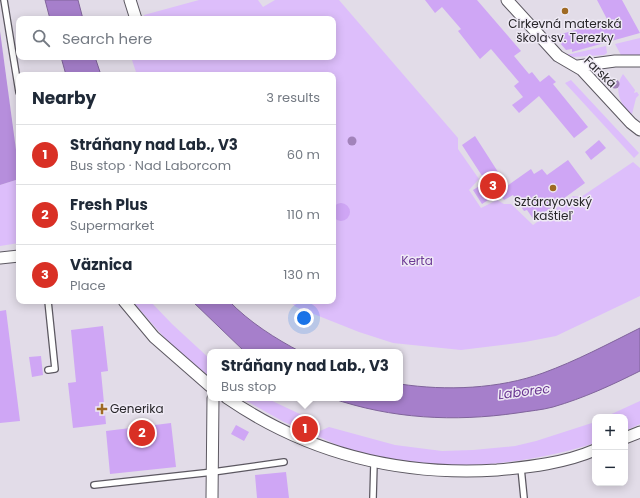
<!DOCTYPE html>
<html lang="en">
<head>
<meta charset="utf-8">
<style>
	body { margin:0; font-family:Poppins,sans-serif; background:#f2f2f3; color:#1f2937 }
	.controls { position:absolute; right:12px; bottom:12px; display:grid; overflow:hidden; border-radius:8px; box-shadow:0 2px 10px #0003 }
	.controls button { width:36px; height:36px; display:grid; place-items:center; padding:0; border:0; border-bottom:1px solid #e0e1e3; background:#fff; color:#1f2937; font:20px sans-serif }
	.you { position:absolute; left:304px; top:318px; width:14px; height:14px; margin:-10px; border:3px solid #fff; border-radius:50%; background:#1a73e8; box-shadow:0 0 0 6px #1a73e833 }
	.badge { display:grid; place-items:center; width:26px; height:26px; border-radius:50%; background:#d93025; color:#fff; font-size:13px; font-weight:700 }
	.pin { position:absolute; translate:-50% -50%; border:2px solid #fff; box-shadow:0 1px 4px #0006 }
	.popup { position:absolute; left:207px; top:349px; width:196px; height:52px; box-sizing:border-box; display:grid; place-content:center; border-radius:8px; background:#fff; filter:drop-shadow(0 1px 3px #0005); font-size:13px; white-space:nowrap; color:#747a83 }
	.popup b { font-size:15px; color:#1f2937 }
	.popup::after { content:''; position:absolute; left:50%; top:100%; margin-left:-8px; border:8px solid transparent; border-top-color:#fff }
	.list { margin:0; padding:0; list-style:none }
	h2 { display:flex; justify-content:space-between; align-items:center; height:52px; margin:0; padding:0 16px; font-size:17px }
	h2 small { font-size:13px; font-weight:400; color:#747a83 }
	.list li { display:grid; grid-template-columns:26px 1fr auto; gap:12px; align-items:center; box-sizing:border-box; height:60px; padding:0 16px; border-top:1px solid #e0e1e3 }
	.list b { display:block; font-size:15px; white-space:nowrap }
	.list p { margin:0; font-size:13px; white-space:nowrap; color:#747a83 }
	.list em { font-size:13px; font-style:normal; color:#747a83 }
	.icon { flex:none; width:22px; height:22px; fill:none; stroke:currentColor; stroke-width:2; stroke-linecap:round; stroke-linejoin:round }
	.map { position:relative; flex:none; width:640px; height:498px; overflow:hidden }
	.search { position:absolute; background:#fff; box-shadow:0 2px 10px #0003; left:16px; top:16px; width:320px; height:44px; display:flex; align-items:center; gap:10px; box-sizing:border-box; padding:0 14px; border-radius:8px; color:#747a83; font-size:15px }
	.panel { position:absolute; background:#fff; box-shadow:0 2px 10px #0003; left:16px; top:72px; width:320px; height:232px; border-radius:8px }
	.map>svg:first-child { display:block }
</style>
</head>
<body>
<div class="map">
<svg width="640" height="498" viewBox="0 0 640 498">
	<rect width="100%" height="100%" fill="#e2dce8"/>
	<!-- green -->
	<path fill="#ddbefb" d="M199,0H258L263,7L275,0H339L458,138V149L479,179L469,190L481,208L497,200L504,204H511L533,225L573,196L581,197L633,162L640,168V296L556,336L525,342L461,350L393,343L359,332L296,307L289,301H333V75H137L131,57H333V19H145L144,15Z
		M640,38V55H621L615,44Z
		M606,46L607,53L604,55L573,57L563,54H571Z
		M623,74L635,90L634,93L637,92L639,95L636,98L631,118C622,105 612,90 623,74Z
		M571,80L639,153L634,158L565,83Z
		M19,179V243L0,246V185Z
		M132,301H150L172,324L210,359V377L172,346Z
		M241,398H266L321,424L306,431L284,422Z
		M640,401V424L625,431V417H605Z
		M595,422V443C521,466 439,474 363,455C346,450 329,441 313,434L329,427L395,445L442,451L473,450L515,446L536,441Z"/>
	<!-- forest -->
	<path fill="#b68edc" d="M0,31L19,172V179L0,185Z"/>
	<!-- water -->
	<path fill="#a67fcb" stroke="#80649b" d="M45,0H78L83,19H50Z
		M61,57H95L101,75H66Z
		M192,301H229C249,322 276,339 301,352H245Z
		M640,328V371C612,385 584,398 553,407C542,410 529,411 517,413C454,422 392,419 331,398H400V384C446,391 499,389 543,373C576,361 608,344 640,328Z"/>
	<!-- building -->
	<path fill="#cfa6f5" d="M425,0H477L521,51L514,56L529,74L532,72L540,82L549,75L556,82L553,84L588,127L574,138L539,96L519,113L512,105L523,97L514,86L519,82L491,49L480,59L458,31L461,29L442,7L435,13Z
		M597,0H622L640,33L572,52V49L566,50L554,36L608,21Z
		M475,136L507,186L531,169L534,174L542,169L547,175L568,160L585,183L534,220L527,210L524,211L513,195L504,200L499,193L482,204L473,190L486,182L462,145Z
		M599,140L606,148L591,160L585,152Z
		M332 212a9 9 0 1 1 18 0a9 9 0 1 1-18 0Z
		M6,310L20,421L0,423V311Z
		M103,326L108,371L101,372L106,424L73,428L68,383L76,382L71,330Z
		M41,356L43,375L32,377L29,357Z
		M171,423L176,467L110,474L106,431Z
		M236,425L249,432L244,441L231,434Z
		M286,472L289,498H257L255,475Z"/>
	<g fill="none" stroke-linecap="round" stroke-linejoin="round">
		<!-- lane casing -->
		<g stroke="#5c5861" stroke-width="8">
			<path id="lane" d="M4,0L19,92
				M48,301L55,369L48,370
				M521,468L524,498
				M94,485L213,472L284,462
				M373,498L374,463"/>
		</g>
		<!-- street casing -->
		<g stroke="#5c5861" stroke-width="13">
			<path id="street" d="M130,0L136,19
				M507,0L558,56L582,70L631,123L640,130
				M578,66L615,61H640
				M0,258L19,256
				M124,301L154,337L210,386
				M227,398C309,454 399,476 497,470C530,467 565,463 595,450
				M625,438L640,432
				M212,498L213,398"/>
		</g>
		<!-- lane -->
		<use href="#lane" stroke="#fff" stroke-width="5.5"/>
		<!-- street -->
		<use href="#street" stroke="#fff" stroke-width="11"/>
	</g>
	<!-- trees -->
	<g fill="#a283ba">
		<circle cx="615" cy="84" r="4.5"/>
		<circle cx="352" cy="141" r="4.5"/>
	</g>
	<!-- markers -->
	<g fill="#9f6a23" stroke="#efeaf5" stroke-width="1.5">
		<circle cx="565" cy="11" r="4"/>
		<circle cx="553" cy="188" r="4"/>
		<path d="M100 403h4v4h4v4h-4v4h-4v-4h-4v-4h4z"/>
	</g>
	<g text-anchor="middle" stroke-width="3" stroke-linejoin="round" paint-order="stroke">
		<!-- poi labels -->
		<g font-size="12" fill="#28262a" stroke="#efeaf5">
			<text x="565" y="28">Cirkevná materská<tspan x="565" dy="14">škola sv. Terezky</tspan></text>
			<text x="553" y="206">Sztárayovský<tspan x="553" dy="14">kaštieľ</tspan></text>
			<text x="110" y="413" text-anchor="start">Generika</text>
		</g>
		<!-- street labels -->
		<g font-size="12" fill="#28262a" stroke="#efeaf5">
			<text transform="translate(600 72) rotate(44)" y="4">Farská</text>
		</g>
		<!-- park labels -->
		<g font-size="12" fill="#6d3a95" stroke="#efeaf5">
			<text x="417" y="265">Kerta</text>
		</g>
		<!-- water labels -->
		<g font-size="13" font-style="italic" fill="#6a3792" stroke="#efeaf5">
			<text transform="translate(524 391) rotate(-7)" y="5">Laborec</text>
		</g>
	</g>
</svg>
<div class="controls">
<button>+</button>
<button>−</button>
</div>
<div class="you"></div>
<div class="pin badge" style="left:305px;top:429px">1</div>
<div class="popup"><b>Stráňany nad Lab., V3</b>Bus stop</div>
<div class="pin badge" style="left:142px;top:433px">2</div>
<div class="pin badge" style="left:493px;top:186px">3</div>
<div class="search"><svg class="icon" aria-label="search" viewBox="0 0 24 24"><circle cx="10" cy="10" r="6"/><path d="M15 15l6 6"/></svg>Search here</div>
<section class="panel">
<h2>Nearby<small>3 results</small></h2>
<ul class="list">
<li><span class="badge">1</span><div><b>Stráňany nad Lab., V3</b><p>Bus stop · Nad Laborcom</p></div><em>60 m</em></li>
<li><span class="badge">2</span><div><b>Fresh Plus</b><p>Supermarket</p></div><em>110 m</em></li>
<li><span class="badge">3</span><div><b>Väznica</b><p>Place</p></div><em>130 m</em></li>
</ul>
</section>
</div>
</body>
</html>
